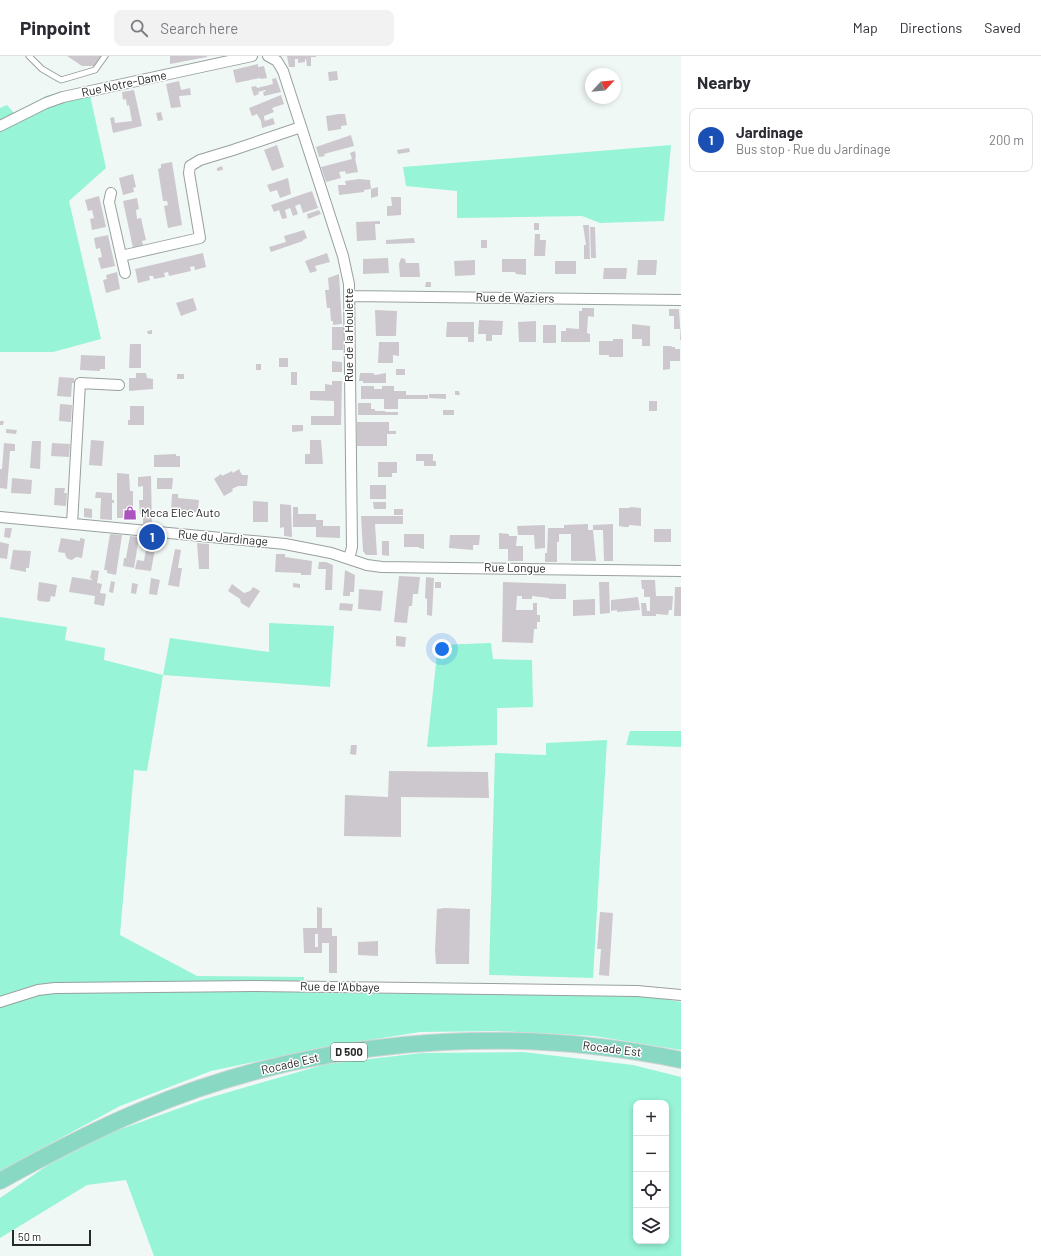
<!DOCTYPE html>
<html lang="en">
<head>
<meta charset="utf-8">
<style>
	body { margin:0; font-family:Barlow,sans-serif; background:#f2f2f3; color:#2b2b33 }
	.controls { position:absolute; right:12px; bottom:12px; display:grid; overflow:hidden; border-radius:8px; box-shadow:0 2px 6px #0003 }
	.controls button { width:36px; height:36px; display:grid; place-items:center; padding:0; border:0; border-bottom:1px solid #e1e1e2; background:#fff; color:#2b2b33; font:20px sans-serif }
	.compass { position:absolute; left:585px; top:12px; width:36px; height:36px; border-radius:50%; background:#fff; box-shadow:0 2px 6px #0003; rotate:64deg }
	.scale { position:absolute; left:12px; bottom:10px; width:79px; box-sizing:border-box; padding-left:4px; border:2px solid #272a29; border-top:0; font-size:11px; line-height:14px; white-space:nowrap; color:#272a29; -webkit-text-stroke:3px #fff; paint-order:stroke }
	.you { position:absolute; left:442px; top:593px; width:14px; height:14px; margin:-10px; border:3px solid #fff; border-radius:50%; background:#1a73e8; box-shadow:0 0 0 6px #1a73e833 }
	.badge { display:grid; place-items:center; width:26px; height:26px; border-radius:50%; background:#ad53bf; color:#fff; font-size:13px; font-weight:700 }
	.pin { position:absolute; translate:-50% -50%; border:2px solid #fff; box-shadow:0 1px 4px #0006 }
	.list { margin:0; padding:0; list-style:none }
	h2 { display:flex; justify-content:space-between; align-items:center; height:52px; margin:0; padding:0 16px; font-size:17px }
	h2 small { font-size:13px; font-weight:400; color:#7c7c81 }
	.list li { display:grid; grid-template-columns:26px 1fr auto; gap:12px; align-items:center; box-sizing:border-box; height:64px; margin:0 8px 8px; padding:0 8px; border:1px solid #e1e1e2; border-radius:8px }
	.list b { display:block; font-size:15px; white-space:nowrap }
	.list p { margin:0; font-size:13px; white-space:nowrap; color:#7c7c81 }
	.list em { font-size:13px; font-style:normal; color:#7c7c81 }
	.icon { flex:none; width:22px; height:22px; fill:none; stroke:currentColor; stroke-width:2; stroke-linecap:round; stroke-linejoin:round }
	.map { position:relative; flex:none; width:681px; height:1200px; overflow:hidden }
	header { display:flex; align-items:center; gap:24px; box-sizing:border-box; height:56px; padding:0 20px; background:#fff; border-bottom:1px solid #e1e1e2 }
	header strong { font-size:19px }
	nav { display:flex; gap:22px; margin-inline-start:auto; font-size:14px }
	.search { width:280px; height:36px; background:#f2f2f3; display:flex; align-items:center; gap:10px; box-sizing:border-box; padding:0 14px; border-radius:8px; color:#7c7c81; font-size:15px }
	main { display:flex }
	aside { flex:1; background:#fff }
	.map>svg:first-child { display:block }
</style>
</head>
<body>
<header>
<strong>Pinpoint</strong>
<div class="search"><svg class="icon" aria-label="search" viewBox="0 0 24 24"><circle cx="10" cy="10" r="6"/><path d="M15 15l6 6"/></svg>Search here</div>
<nav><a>Map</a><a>Directions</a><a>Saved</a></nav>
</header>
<main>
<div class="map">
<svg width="681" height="1200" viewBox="0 0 681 1200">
	<rect width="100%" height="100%" fill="#f0f8f5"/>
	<!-- green -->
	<path fill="#97f4d7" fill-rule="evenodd" d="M88,30L106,112L69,145L101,283L53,296H0V52L7,49L14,57L46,40Z
		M671,89L664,165L600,167L582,160L457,162V135L406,130L403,111Z
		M0,561L67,571L65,584L105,592L104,604L163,619L170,582L269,596V567L334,570L330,631L163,619L147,715L134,714L120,879L197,920L304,921V937L640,939L681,946V994L594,980L496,975L420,976L320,992L211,1015L120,1050L0,1115Z
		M491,587L493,603L532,604L533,651L497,652V689L427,691L438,589Z
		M630,675H681V691L626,689Z
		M607,684L593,922L489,919L495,697L546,699V687Z
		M523,996L633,1009L681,1021V1200H154L126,1124L87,1129L0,1182V1142L48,1109L110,1077L205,1043L326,1008L422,997ZM636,1047H666V1185H636Z"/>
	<!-- building -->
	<path fill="#cdc8ce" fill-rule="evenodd" d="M67,0H102L95,10H82Z
		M170,0H207V1L170,8Z
		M287,0H316V1H311V10H307L306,3H305V6L298,7V3H295V11H289Z
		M258,8V11L264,10L267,22L261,23L260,22L236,27L233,14Z
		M337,15L338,24L329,25L328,16Z
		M276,22L281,36L264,40L263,36L266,35L265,34L258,36L259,38L254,40L251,31L256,30L257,32L273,28L272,23Z
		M179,25L181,34L190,32L191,39L179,40L181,51L171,52L166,28Z
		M134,34L142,70L113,77L110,62L114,61L115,67L132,65L129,49L127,50L126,43L123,44L122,36Z
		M281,39L284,48L272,52L274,56L264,60V62L265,65L273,62L275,68L262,72L261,65L257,58L252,60L249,52Z
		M161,56L163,64L158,65L156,57Z
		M339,58H345L347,69L341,70V73L328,75L326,60Z
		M351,79L354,90L324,98L325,100L319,101L316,91Z
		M277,89L284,111L272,115L264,94Z
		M409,92L410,96L398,98L397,94Z
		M355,95L356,102H355L358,116L346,118L345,115L339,116L341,122L326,126L321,111L352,103L350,97Z
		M172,106L182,169L168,172L164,150L168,149L167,145H163L158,113L161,112V108Z
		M222,110L223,114L217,115V112Z
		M133,118L136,131L133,132L134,136L123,139L119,122Z
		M288,122L291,138L280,142L277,134L270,136L267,129Z
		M359,123L370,124L371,133L378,131V140L371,142V133L364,134V136L339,139L338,129H346L345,125Z
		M312,135L318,152L303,157L300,148L295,150L298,158L293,160L290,152L285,154L287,162L282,163L279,154L274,156L271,149Z
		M99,140L106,171L92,174L90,163L94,162L92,154L88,155L85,144Z
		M391,141H401V159L387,160V150H392Z
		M137,142L139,153L136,154L137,163L141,162L146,184L142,185L143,189L133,192L123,145Z
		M319,154L321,158L308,163L307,158Z
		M380,165V168H375L376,184L357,185L356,166Z
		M534,167H539V174H534Z
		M583,169H589L590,203H584V189H586Z
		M590,171H595L596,202H591Z
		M304,174L307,182L303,184V185L271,196L269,191L286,186L284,180Z
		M535,178H540V184H546L545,200H534Z
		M108,179L115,210L101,213L98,202L102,201L100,192L96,193L94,182Z
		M414,182L415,187L386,188V184Z
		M481,184H487V192H481Z
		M203,197L206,211L195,214L194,210L190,211L191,215L169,220L168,216L164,217L165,221L154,223L153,220H149L150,224L138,227L135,213Z
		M327,197L330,206L315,210L317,215L310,217L305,205Z
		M388,202L389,217L363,218V203Z
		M401,202L405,203L406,207H419L420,221H400L399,208Z
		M502,203H526V219L516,218L515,216H502Z
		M475,204V219L455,220L454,205Z
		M638,204H657L656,219H637Z
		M555,205H576V218H555Z
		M604,212H627L626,223H603Z
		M117,216L120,233L106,237L103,224L107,223L106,219Z
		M339,218L342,268L333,269V265H331L330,252H327L325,234H329L328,222Z
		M426,226H431V231H425Z
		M193,242L197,254L181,260L176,247Z
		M582,252H594V261L588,260L587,277L590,278V286H561V275H566V272L579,273V255H582Z
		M669,253H679L681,284H680V273H674V260H669Z
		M375,254L397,255L396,280H376Z
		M479,264L503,265L502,279H492V285H486V278H478Z
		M536,265V286H519L518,266Z
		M447,266H474V286H468V281H446Z
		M632,268L650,270V290H642V283H632Z
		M543,269H556V287H543Z
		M332,271H344L343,294H332Z
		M152,274V278H148L147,275Z
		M613,283H623V301H609V299H599V285H613Z
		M379,286H399V300L393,299V307H378Z
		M130,288H141V312H129Z
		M663,290H672L671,291H675V293H680V305H670V313L663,314Z
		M81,299L105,300V313H100V315L80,314Z
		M279,302H288V311H279Z
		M332,305L342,306V316H332Z
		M256,308H261V314H256Z
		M396,313H405V319H396Z
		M291,316H297V329H291Z
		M136,317H146L147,322L153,323V333L129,335V322H136Z
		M360,317H373L375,319L386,317V327H363V325H359Z
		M177,318H184V323H177Z
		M59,321L74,322V327H72L71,341L57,340Z
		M332,325H342L341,369H311V360H334V345L310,344V335H325V328L332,329Z
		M361,330H374V333H382V330H394V335H406V339H428V343H398V353H384V343H361Z
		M455,335H459L460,339H455Z
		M429,338H446V343L429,342Z
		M649,345H657V355H649Z
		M358,347H371V353H375V355H385V356H398V359H358Z
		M60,348L72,349L71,366L59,365Z
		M130,350H144V369H128V364H130Z
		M443,354H454V359H443Z
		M0,365H4L3,369H0Z
		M357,366H389V375H396V378H387V390H357Z
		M292,369H303V375L292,376Z
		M6,373L17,374L16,378L6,377Z
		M91,384L104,385L102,410L89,409Z
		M310,384H321L323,408H305V398H310Z
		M32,385H41L40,413L30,412Z
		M4,387L15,388V395H10L7,433L0,432V413H2Z
		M52,387L70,388L69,401L51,400Z
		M176,398V400H180V411H154V399Z
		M416,398H433V405H436V410H424V405H416Z
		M378,406H397V417H392V421H378Z
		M239,413L242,419H248L247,430H238L232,433L233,435L224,440L214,423L221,418L222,420L232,415L233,417Z
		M117,417L129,418L130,435H133V462H117Z
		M151,420L152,469L143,468V458H140L139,444H143V430L138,431V421Z
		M12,422L32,424L31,438L11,437Z
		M157,422H173L172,433H157Z
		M370,429H386V443H370Z
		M55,432H65L64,437H67L66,450L54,449Z
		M96,436L112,437V444H114V447H112V464L100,463L101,442H95Z
		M172,438H178V442L199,444L198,456H186V457H177V455H171Z
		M253,445L268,446V466H253Z
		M373,446H386V453H374Z
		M280,448L291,449L292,481L284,480V471L280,472Z
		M293,451H298V458H316V464H323V470H340V482L316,481V471H293Z
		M631,451L641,452V470L629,469V471H624L619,470V452H629Z
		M84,452L92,453V462L84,461Z
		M394,453H403V459H394Z
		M361,460H403V468H375L377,499H366L363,495Z
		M588,468V474H593L596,505H571V478H559V486H557V506H545V497H547L548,472H564V469Z
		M613,468V505H604L603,474H593V469Z
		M545,469V492L535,493L534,479H518L517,470Z
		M5,472H12L10,482L4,481Z
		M654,473H671V486H654Z
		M499,477L509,478V480H517L516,490H523V505H508V493H499Z
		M110,478L122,479L116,519L107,517V514H104Z
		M404,478H424V493L419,492V491H404Z
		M450,479H480L479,489H473V494L449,492Z
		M130,480L139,481L134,512L123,510L124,502H126Z
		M61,482L80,485V482L85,483L82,502L76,501L72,504L68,503L66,501L65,497L58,496Z
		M148,482L157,483L151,515L135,513L137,504L144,505Z
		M382,485H389V500L382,499Z
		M0,486L9,488L7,503L0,502Z
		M197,487L209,488V513H199Z
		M175,493L181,494L178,512H182L179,531L168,529Z
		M13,494L31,495L29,512H26V516L10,513Z
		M276,498H285V501L312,505L311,519H301V517L275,516Z
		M319,506H326L333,509L332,534H325L326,513H318Z
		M92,514L99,515L97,527L102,528L100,537L106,538L104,550L94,548L95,540L69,536L72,521L92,524V523L90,522Z
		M345,514L355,519L354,536H350V540H343Z
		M399,520L420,521L418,538H413L412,550H409L407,567L394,566Z
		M426,521L434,522L432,560L427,559V543L425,542Z
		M151,522L160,524L157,539L149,538Z
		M641,524H655L656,540H673L672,554H669L668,559L656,558V560H642L641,547H646L647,555H650V541H644V533H642Z
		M111,525L115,526L113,537L109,536Z
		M39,526L57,529L55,541L51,540L50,545L48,546L39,545L37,543Z
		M435,526H441V532H435Z
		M503,526L566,528V543H549V542L532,540V543H522V540H517L516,554H533V547H537V559H540V566H537V573H534L533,587L502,586Z
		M599,526H609L610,557L600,558Z
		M132,527L138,528L136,538L131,537Z
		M293,527L300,528V532L293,531Z
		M232,528L244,537L250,535L253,531L260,535L249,552L241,547L240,543L228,535Z
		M675,531H681V560H674Z
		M359,533L383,535L381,555L358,553Z
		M638,541L640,554L617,556V554L611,555V544Z
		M595,543V559L573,560V544Z
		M340,547L353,548L352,555L339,554Z
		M396,580L406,581L405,591L396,590Z
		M351,689H357L356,699L350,698Z
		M389,715L488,716L489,742L401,741V781L344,780L345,739L388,741Z
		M317,851L322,852V872H332V880H337V917H329V887H322V897H304L303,872H317ZM315,878H318V891H315Z
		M445,852L470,853L469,908H436L435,894L437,853Z
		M600,856L613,857L609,920L599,919L601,893H597Z
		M378,885V900L358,899V886Z"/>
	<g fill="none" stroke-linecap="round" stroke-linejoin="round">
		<!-- service casing -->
		<g stroke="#98a09d" stroke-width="7">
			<path id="service" d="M29,0L42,13L61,24L95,14L105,0"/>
		</g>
		<!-- minor casing -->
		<g stroke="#98a09d" stroke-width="12">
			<path id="minor" d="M268,0L277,5L283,15L343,200L349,228L352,491L349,503
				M0,70L46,47L63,41L252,0
				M111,137L109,146L125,217
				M121,200L200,182L189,117L190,110L200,104L233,94L301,71
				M350,240L681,244
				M0,461L285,488L331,497L367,509L382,511L681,515
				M72,468L80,327L119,329
				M0,946L38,934L55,932L255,930L637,935L681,939"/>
		</g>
		<!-- primary casing -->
		<g stroke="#d4d4d4" stroke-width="18">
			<path id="primary" d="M0,1125C45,1100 92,1075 140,1055C309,983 501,967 681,1004"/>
		</g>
		<!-- service -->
		<use href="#service" stroke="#fff" stroke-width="5"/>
		<!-- minor -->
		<use href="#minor" stroke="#fff" stroke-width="10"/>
		<!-- primary -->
		<use href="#primary" stroke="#88d8c4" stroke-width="16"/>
	</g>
	<!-- icons -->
	<defs>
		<g id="shop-bare" transform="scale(1.08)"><path d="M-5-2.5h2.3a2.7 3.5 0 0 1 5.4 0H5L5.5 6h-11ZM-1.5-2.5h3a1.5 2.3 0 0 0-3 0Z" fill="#ad53bf" stroke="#fff" stroke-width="2.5" paint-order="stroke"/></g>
	</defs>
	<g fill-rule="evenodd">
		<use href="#shop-bare" x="130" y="457"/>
	</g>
	<g text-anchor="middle" stroke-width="3" stroke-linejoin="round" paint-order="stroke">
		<!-- shield labels -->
		<rect fill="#fff" stroke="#686a69" stroke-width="1" x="331" y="987" width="36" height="18" rx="3"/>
		<g font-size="11" font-weight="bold" fill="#272a29">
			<text x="349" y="1000">D 500</text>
		</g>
		<!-- street labels -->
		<g font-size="12" fill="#272a29" stroke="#fff">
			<text transform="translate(124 28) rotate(-12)" y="4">Rue Notre-Dame</text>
			<text transform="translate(515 242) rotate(1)" y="4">Rue de Waziers</text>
			<text transform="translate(349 279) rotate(-90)" y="4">Rue de la Houlette</text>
			<text transform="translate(223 482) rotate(5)" y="4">Rue du Jardinage</text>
			<text transform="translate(515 512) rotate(1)" y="4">Rue Longue</text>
			<text transform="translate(340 931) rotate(1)" y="4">Rue de l'Abbaye</text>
			<text transform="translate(612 993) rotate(7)" y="4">Rocade Est</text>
			<text transform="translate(290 1008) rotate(-13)" y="4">Rocade Est</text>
		</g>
		<!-- poi labels -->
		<g font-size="12" fill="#272a29" stroke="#fff" text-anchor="start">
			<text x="141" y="461">Meca Elec Auto</text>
		</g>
	</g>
</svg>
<div class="controls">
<button>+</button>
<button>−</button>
<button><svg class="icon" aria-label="locate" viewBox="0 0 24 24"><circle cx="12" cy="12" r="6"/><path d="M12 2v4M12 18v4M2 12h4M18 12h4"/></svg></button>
<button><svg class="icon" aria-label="layers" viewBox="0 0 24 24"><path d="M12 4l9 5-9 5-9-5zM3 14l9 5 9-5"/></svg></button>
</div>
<svg class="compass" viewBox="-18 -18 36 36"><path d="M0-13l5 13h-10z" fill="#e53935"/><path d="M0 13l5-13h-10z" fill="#7c7c81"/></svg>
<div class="scale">50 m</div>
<div class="you"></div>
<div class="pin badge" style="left:152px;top:481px;background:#1a4fb4">1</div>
</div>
<aside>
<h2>Nearby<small></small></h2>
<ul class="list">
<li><span class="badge" style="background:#1a4fb4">1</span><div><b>Jardinage</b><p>Bus stop · Rue du Jardinage</p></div><em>200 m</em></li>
</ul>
</aside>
</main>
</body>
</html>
